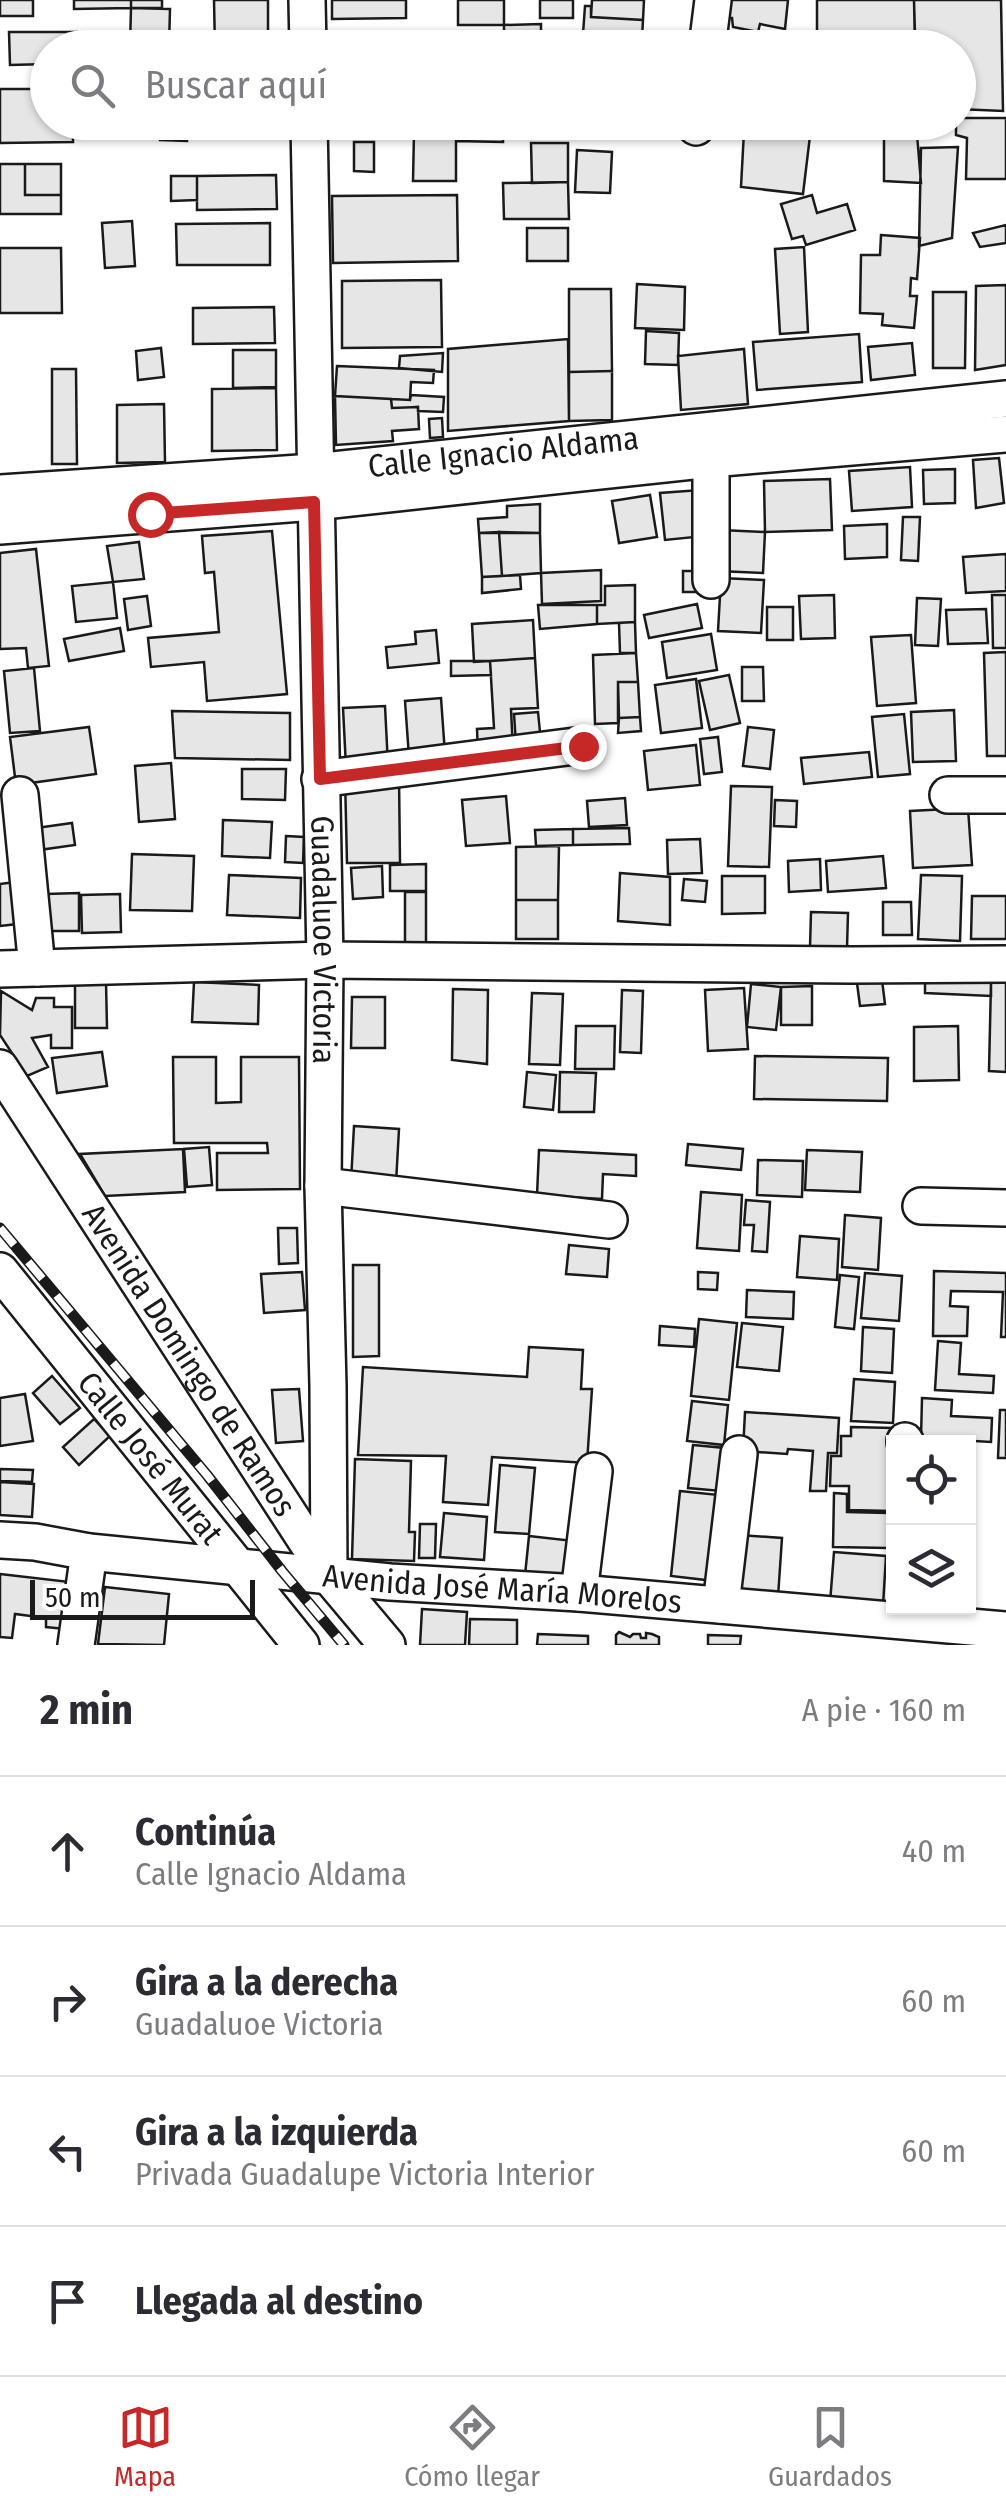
<!DOCTYPE html>
<html lang="es">
<head>
<meta charset="utf-8">
<style>
	body { margin:0; font-family:"Fira Sans Condensed",sans-serif; background:#f2f2f3; color:#2b2b33 }
	.controls { position:absolute; right:30px; bottom:30px; display:grid; overflow:hidden; border-radius:0px; box-shadow:0 2px 8px #0004 }
	.controls button { width:90px; height:90px; display:grid; place-items:center; padding:0; border:0; border-bottom:2px solid #e1e1e2; background:#fff; color:#2b2b33; font:50px sans-serif }
	.scale { position:absolute; left:30px; bottom:25px; width:225px; box-sizing:border-box; padding-left:10px; border:5px solid #1a1a1a; border-top:0; font-size:28px; line-height:35px; white-space:nowrap; color:#1a1a1a; -webkit-text-stroke:8px #fff; paint-order:stroke }
	.stop { position:absolute; width:30px; height:30px; margin:-22px; border:8px solid #c62828; border-radius:50%; background:#fff }
	.stop.end { background:#c62828; border-color:#fff; box-shadow:0 2px 10px #0008 }
	.list { margin:0; padding:0; list-style:none }
	h2 { display:flex; justify-content:space-between; align-items:center; height:130px; margin:0; padding:0 40px; font-size:42px }
	h2 small { font-size:32px; font-weight:400; color:#7c7c81 }
	.list li { display:grid; grid-template-columns:65px 1fr auto; gap:30px; align-items:center; box-sizing:border-box; height:150px; padding:0 40px; border-top:2px solid #e1e1e2 }
	.list b { display:block; font-size:38px; white-space:nowrap }
	.list p { margin:0; font-size:32px; white-space:nowrap; color:#7c7c81 }
	.list em { font-size:32px; font-style:normal; color:#7c7c81 }
	.icon { flex:none; width:55px; height:55px; fill:none; stroke:currentColor; stroke-width:2; stroke-linecap:round; stroke-linejoin:round }
	.map { position:relative; flex:none; width:1006px; height:1645px; overflow:hidden }
	.search { position:absolute; background:#fff; box-shadow:0 2px 8px #0004; left:30px; right:30px; top:30px; height:110px; display:flex; align-items:center; gap:25px; box-sizing:border-box; padding:0 35px; border-radius:55px; color:#7c7c81; font-size:38px }
	.sheet { height:730px; background:#fff }
	nav { display:flex; justify-content:space-around; align-items:center; box-sizing:border-box; height:140px; border-top:2px solid #e1e1e2; background:#fff; font-size:28px; color:#7c7c81 }
	nav a { display:grid; justify-items:center; gap:5px }
	nav .on { color:#c62828 }
	.map>svg:first-child { display:block }
</style>
</head>
<body>
<div class="map">
<svg width="1006" height="1645" viewBox="0 0 1006 1645">
	<rect width="100%" height="100%" fill="#fff"/>
	<!-- building -->
	<path fill="#e6e6e6" stroke="#1a1a1a" stroke-width="2.5" d="M0,0H33V16H0Z
		M74,0H131V8L74,9Z
		M131,0H162V8H131Z
		M214,0H268V48H215Z
		M332,0H406V18L332,19Z
		M458,0H504V25H458Z
		M540,0H573V18H540Z
		M592,0H644L643,20L591,17Z
		M719,0H788L785,29L760,24L758,32L733,27L732,18H717Z
		M817,0H914L915,35L873,34V48H817Z
		M914,0H1001L1003,111L958,109V48H915Z
		M585,6H591V17L643,20L642,38L611,36V48H582Z
		M131,8L170,9L169,46H130Z
		M541,24V48H504V25Z
		M9,32H77V48H48V64L10,65Z
		M82,32H107L108,48H82Z
		M873,34L915,35V48H873Z
		M542,36H570L571,48H542Z
		M0,89H48V122H73V142L0,143Z
		M958,118H1006V179H966L967,138L956,135V122H958Z
		M160,122H187V141L160,140Z
		M334,122H391V125L335,126Z
		M430,122H503V142L456,141V133H430Z
		M641,122H687L686,134L640,131Z
		M884,122H916L921,183L884,181Z
		M744,131L810,136L803,194L741,187Z
		M414,133H456V181H413Z
		M354,142H374V172L354,171Z
		M531,143H568V182L532,183Z
		M958,147L952,238L919,246L921,148Z
		M577,150L612,152L610,193L575,192Z
		M0,164H25V195H61V214H0Z
		M25,164H61V195H25Z
		M276,175L277,209L197,210V176Z
		M171,176H197V200L171,201Z
		M568,182L569,219H504L503,183Z
		M457,195L458,261L333,263L332,196Z
		M812,195L817,213L847,204L855,230L806,245L803,236L792,239L781,204Z
		M132,221L135,266L105,268L102,223Z
		M270,223V265H177L176,224Z
		M1006,225V243L980,247L973,233Z
		M527,228H568V261H527Z
		M881,235L920,238L917,279L911,278L910,296H917L914,328L882,325L883,314L860,313L861,255H880Z
		M804,247L808,332L780,334L775,249Z
		M0,248H61L62,313H0Z
		M441,280L442,347L342,348V281Z
		M637,284L685,287L684,330L635,328Z
		M1006,285V365L975,370L976,286Z
		M569,289H611L612,371L569,372Z
		M933,292H966L965,368H933Z
		M274,307L275,343L193,344V308Z
		M646,331L679,333L678,365L645,364Z
		M859,334L862,382L757,390L753,342Z
		M568,339L569,421L448,431V349Z
		M912,343L915,375L871,380L868,347Z
		M161,348L164,377L138,380L136,351Z
		M744,349L748,404L681,410L678,356Z
		M233,350H276V387L233,388Z
		M443,353L442,372L399,368L400,356Z
		M337,366L434,370L433,383L411,382L410,400L335,396Z
		M52,369H76L77,464H52Z
		M612,371V420L569,421V372Z
		M276,388L277,450L212,451V389Z
		M411,395L444,397L443,412L418,411V407L392,408L391,399L410,400Z
		M335,396L391,399L392,408L418,407L419,429L392,431L393,441L336,445Z
		M164,404L165,462L117,463V405Z
		M442,418L443,437L430,438L429,419Z
		M999,458L1004,503L976,508L973,460Z
		M910,467L912,507L852,511L849,471Z
		M955,469V503L924,504L923,470Z
		M830,479L832,530L765,532L764,481Z
		M700,490L705,536L665,540L660,493Z
		M650,495L657,537L619,543L612,501Z
		M540,504V533H479L478,519L507,517V506Z
		M903,517H920L918,561L901,560Z
		M887,524V557L845,559L844,526Z
		M720,530L765,532L763,573L718,571Z
		M272,531L287,694L207,701L204,662L151,667L148,638L219,632L214,572L205,573L202,536Z
		M499,532L540,533L541,573L502,576Z
		M499,532L502,576L482,577L479,533Z
		M139,542L144,579L113,582L107,546Z
		M36,549L49,666L28,668L26,648L0,649V553Z
		M1006,554V591L966,593L963,557Z
		M601,570V601L542,604L541,573Z
		M683,571H704V592H683Z
		M520,575L521,589L482,593V577Z
		M721,578L764,580L761,633L718,631Z
		M113,582L117,618L76,622L72,586Z
		M635,585V622L597,624V605H605V586Z
		M834,595L835,638L801,639L799,596Z
		M992,595H1006V648H993Z
		M147,596L151,626L128,630L124,599Z
		M917,598L941,599L938,646L915,645Z
		M697,604L702,628L649,638L644,615Z
		M538,605H597V624L540,629Z
		M767,607H793V640H767Z
		M986,609L988,643L948,644L946,610Z
		M533,620L535,658L474,662L472,624Z
		M635,622L636,653H620L619,623Z
		M120,628L124,651L69,661L64,639Z
		M436,630L439,663L388,668L386,647L416,644L415,632Z
		M711,634L717,670L667,678L662,642Z
		M911,635L916,703L877,706L871,637Z
		M1006,652V756H987L984,653Z
		M636,653L638,682H618V723L595,724L593,655Z
		M535,658L538,708L511,709L513,751L478,753L477,729L494,728L490,661Z
		M451,661H490L491,675L451,676Z
		M742,667H763L764,701H742Z
		M34,668L40,731L10,733L4,671Z
		M729,675L740,723L710,730L699,681Z
		M696,679L702,728L661,733L655,685Z
		M618,682H638L640,717L619,718Z
		M441,698L445,754L409,757L405,701Z
		M385,706L388,765L346,767L343,708Z
		M954,710L956,761L913,762L911,712Z
		M172,711L290,713V760L175,758Z
		M538,712L541,742L516,744L514,714Z
		M904,714L910,774L878,777L872,717Z
		M640,717L641,731L618,733L619,718Z
		M89,727L96,774L16,785L10,737Z
		M748,727L774,730L770,769L743,766Z
		M718,737L722,772L704,774L700,739Z
		M696,745L700,785L648,790L644,751Z
		M869,752L872,777L804,784L801,758Z
		M171,763L175,819L139,822L135,766Z
		M242,769H286L285,800L242,799Z
		M399,776L400,863H347L345,777Z
		M731,786L772,787L769,867L728,866Z
		M506,796L510,843L466,846L462,800Z
		M625,798L627,825L589,827L587,801Z
		M775,800L797,801L796,827L774,826Z
		M968,808L972,865L913,868L910,811Z
		M223,820L272,822L270,858L222,856Z
		M72,823L75,845L39,850L36,828Z
		M629,828L630,844L573,845V829Z
		M573,829V845L536,846L535,830Z
		M286,836L304,837L303,863L285,862Z
		M700,839L702,873L668,874L667,840Z
		M559,846L558,900H516V847Z
		M132,854L194,856L192,911L130,910Z
		M883,856L886,888L828,892L826,861Z
		M820,859L821,890L789,892L788,861Z
		M426,864V891H390V865Z
		M382,866L383,897L353,899L351,868Z
		M620,873L670,877V925L618,921Z
		M229,875L301,878L300,918L227,915Z
		M921,875L962,876L960,941L918,939Z
		M722,876H765V913L722,914Z
		M684,879L707,881L705,902L682,900Z
		M23,881L17,924L0,926V884Z
		M405,892H426V946L405,945Z
		M79,893V931H46V894Z
		M120,894L121,932L82,933L81,895Z
		M972,896H1006V939H971Z
		M516,900H558V939H516Z
		M883,902H911L912,935H883Z
		M811,912L848,913L847,948L810,947Z
		M925,979L991,982V996L925,993Z
		M882,980L885,1004L860,1006L857,983Z
		M106,982L107,1028H75V983Z
		M194,982L259,985L258,1024L192,1022Z
		M991,982H1006V1072L989,1071Z
		M751,984L781,987L776,1030L747,1027Z
		M812,986V1025H781V987Z
		M744,988L748,1049L708,1051L705,990Z
		M453,989L488,990L487,1064L452,1060Z
		M622,990L643,991L641,1053L620,1052Z
		M1,991L32,1010L36,998H54V1007H72V1048H51V1035L32,1038L48,1067L27,1076L0,1035Z
		M532,993L563,994L560,1065L529,1064Z
		M352,997H385V1048H351Z
		M576,1026H615L614,1069H575Z
		M958,1026L959,1080L914,1081V1027Z
		M102,1052L107,1086L57,1093L52,1058Z
		M755,1056L888,1058L887,1101L754,1099Z
		M173,1057H216V1103L241,1102V1057H299L300,1189L217,1190V1153H268L267,1143H174Z
		M527,1072L556,1075L553,1110L524,1107Z
		M560,1072L596,1073L594,1112H559Z
		M354,1126L399,1129L396,1183L351,1181Z
		M688,1144L743,1149L741,1170L686,1165Z
		M209,1147L212,1185L187,1187L184,1149Z
		M183,1149L185,1192L105,1196L80,1154Z
		M539,1150L636,1155V1176L603,1174L602,1199L537,1195Z
		M807,1150L862,1152L860,1192L805,1190Z
		M758,1160L803,1161L802,1197L757,1195Z
		M701,1192L742,1195L739,1251L697,1248Z
		M746,1200L770,1202L767,1252L752,1251L754,1225H744Z
		M845,1215L881,1218L878,1270L842,1267Z
		M278,1228H297L298,1263L279,1264Z
		M800,1236L839,1239L837,1280L797,1277Z
		M569,1245L609,1249L607,1277L566,1274Z
		M353,1265H379V1356L353,1357Z
		M934,1271L1006,1273V1337H1001L1003,1292L951,1291L950,1306L968,1307L967,1336H933Z
		M302,1272L305,1310L264,1313L261,1274Z
		M698,1272L718,1273L717,1290L698,1289Z
		M865,1273L902,1276L899,1321L861,1318Z
		M840,1275L859,1277L854,1329L835,1327Z
		M747,1290L794,1292L793,1319L746,1317Z
		M699,1319L737,1323L729,1400L691,1396Z
		M742,1323L783,1327L779,1371L737,1367Z
		M660,1326L695,1329L694,1347L659,1345Z
		M863,1327L894,1329L892,1373L861,1371Z
		M938,1341L961,1343L959,1374L994,1376L993,1393L935,1390Z
		M529,1347L583,1350L581,1389H592L587,1463L492,1457L488,1505L443,1502L446,1456L358,1455L363,1367L527,1377Z
		M52,1376L80,1408L60,1424L33,1393Z
		M854,1379L895,1382L893,1423L851,1421Z
		M299,1389L303,1441L276,1443L272,1390Z
		M25,1394L33,1441L0,1446V1398Z
		M922,1398L952,1400L951,1416L992,1418L991,1442L921,1438Z
		M692,1401L728,1405L724,1445L687,1441Z
		M1000,1410H1006V1458H998Z
		M745,1412L839,1418L837,1453H828L826,1491H810L813,1451L788,1449L787,1454L743,1451Z
		M94,1419L110,1436L79,1465L63,1447Z
		M851,1427L893,1428L891,1511L849,1510V1486H830L831,1456H841V1436H851Z
		M693,1445L725,1448L721,1491L688,1488Z
		M355,1459L411,1461L409,1532H415L414,1561L352,1559Z
		M500,1465L535,1468L529,1534L495,1532Z
		M0,1469L33,1470L32,1482L0,1481Z
		M0,1482L34,1484L32,1517L0,1515Z
		M680,1491L719,1495L713,1549H710L706,1580L671,1576Z
		M834,1493L847,1494V1512L889,1513L888,1548L833,1547Z
		M444,1513L487,1517L484,1560L440,1557Z
		M420,1524H436L435,1558H419Z
		M739,1535L782,1538L778,1597L736,1594Z
		M529,1536L574,1541L570,1579L525,1575Z
		M834,1552L886,1556L883,1606L830,1603Z
		M0,1574L70,1582L65,1629L46,1627V1618L15,1614L12,1638L0,1637Z
		M105,1587L169,1594L164,1645L98,1644Z
		M422,1609L467,1612L465,1645H420Z
		M470,1619L517,1620V1645H469Z
		M619,1632L630,1637L633,1634H640L641,1638H646V1633L652,1634L659,1637V1645H616V1635Z
		M538,1634L588,1636V1645H537Z
		M708,1635L741,1636L740,1645H708Z"/>
	<g fill="none" stroke-linecap="round" stroke-linejoin="round">
		<!-- minor casing -->
		<g stroke="#1a1a1a" stroke-width="40">
			<g id="minor">
				<path d="M307,0L308,48"/>
				<path d="M707,48L713,0"/>
				<path id="s1" d="M309,122L325,960L323,1186L328,1386L329,1576"/>
				<path d="M696,127L697,122"/>
				<path d="M711,459V580"/>
				<path id="s2" d="M0,493L314,472L1006,399"/>
				<path d="M0,526L314,502L711,459L1006,434"/>
				<path d="M320,779L583,745"/>
				<path d="M20,795L37,968"/>
				<path d="M948,795H1006"/>
				<path d="M0,969L325,960L852,965L1006,964"/>
				<path id="s3" d="M0,1068L329,1576L387,1645"/>
				<path d="M323,1186L609,1220"/>
				<path d="M921,1206L1006,1208"/>
				<path id="s4" d="M0,1271L301,1645"/>
				<path d="M905,1442V1441"/>
				<path id="s5" d="M0,1540L35,1542L89,1552L390,1582L579,1593L1006,1630"/>
				<path d="M579,1593L594,1471"/>
				<path d="M721,1605L739,1454"/>
				<path d="M76,1645L89,1552"/>
			</g>
		</g>
		<!-- minor -->
		<use href="#minor" stroke="#fff" stroke-width="35"/>
		<!-- rail casing -->
		<g stroke="#1a1a1a" stroke-width="11">
			<path id="rail" d="M0,1228L207,1475L282,1571L344,1645"/>
		</g>
		<!-- rail -->
		<use href="#rail" stroke="#fff" stroke-width="8" stroke-dasharray="22" stroke-linecap="butt"/>
	</g>
	<g fill="none" stroke-linecap="round" stroke-linejoin="round">
		<!-- route -->
		<path stroke="#c62828" stroke-width="12" d="M150,514L314,502L320,779L583,746"/>
	</g>
	<g text-anchor="middle" stroke-width="8" stroke-linejoin="round" paint-order="stroke">
		<!-- street labels -->
		<g font-size="32" fill="#1a1a1a" stroke="#fff">
			<text dy="11" stroke="none"><textPath href="#s2" startOffset="505">Calle Ignacio Aldama</textPath></text>
			<text dy="11" stroke="none"><textPath href="#s1" startOffset="818">Guadaluoe Victoria</textPath></text>
			<text dy="11" stroke="none"><textPath href="#s3" startOffset="348">Avenida Domingo de Ramos</textPath></text>
			<text dy="11" stroke="none"><textPath href="#s4" startOffset="240">Calle José Murat</textPath></text>
			<text dy="11" stroke="none"><textPath href="#s5" startOffset="505">Avenida José María Morelos</textPath></text>
		</g>
	</g>
</svg>
<div class="controls">
<button><svg class="icon" aria-label="locate" viewBox="0 0 24 24"><circle cx="12" cy="12" r="6"/><path d="M12 2v4M12 18v4M2 12h4M18 12h4"/></svg></button>
<button><svg class="icon" aria-label="layers" viewBox="0 0 24 24"><path d="M12 4l9 5-9 5-9-5zM3 14l9 5 9-5"/></svg></button>
</div>
<div class="scale">50 m</div>
<div class="stop" style="left:150px;top:514px"></div>
<div class="stop end" style="left:583px;top:746px"></div>
<div class="search"><svg class="icon" aria-label="search" viewBox="0 0 24 24"><circle cx="10" cy="10" r="6"/><path d="M15 15l6 6"/></svg>Buscar aquí</div>
</div>
<section class="sheet">
<h2>2 min<small>A pie · 160 m</small></h2>
<ul class="list">
<li><svg class="icon" aria-label="ahead" viewBox="0 0 24 24"><path d="M12 20V5M6 11l6-6 6 6"/></svg><div><b>Continúa</b><p>Calle Ignacio Aldama</p></div><em>40 m</em></li>
<li><svg class="icon" aria-label="right" viewBox="0 0 24 24"><path d="M7 20v-9h11M14 6l5 5-5 5"/></svg><div><b>Gira a la derecha</b><p>Guadaluoe Victoria</p></div><em>60 m</em></li>
<li><svg class="icon" aria-label="left" viewBox="0 0 24 24"><path d="M17 20v-9H6M10 6l-5 5 5 5"/></svg><div><b>Gira a la izquierda</b><p>Privada Guadalupe Victoria Interior</p></div><em>60 m</em></li>
<li><svg class="icon" aria-label="arrive" viewBox="0 0 24 24"><path d="M6 21V4h12l-3 4 3 4H6"/></svg><div><b>Llegada al destino</b></div></li>
</ul>
</section>
<nav>
<a class="on"><svg class="icon" aria-label="map" viewBox="0 0 24 24"><path d="M3 6l6-2 6 2 6-2v14l-6 2-6-2-6 2zM9 4v14M15 6v14"/></svg>Mapa</a>
<a><svg class="icon" aria-label="directions" viewBox="0 0 24 24"><path d="M12 3l9 9-9 9-9-9zM9 14v-3h6M13 9l2 2-2 2"/></svg>Cómo llegar</a>
<a><svg class="icon" aria-label="saved" viewBox="0 0 24 24"><path d="M7 4h10v16l-5-4-5 4z"/></svg>Guardados</a>
</nav>
</body>
</html>
